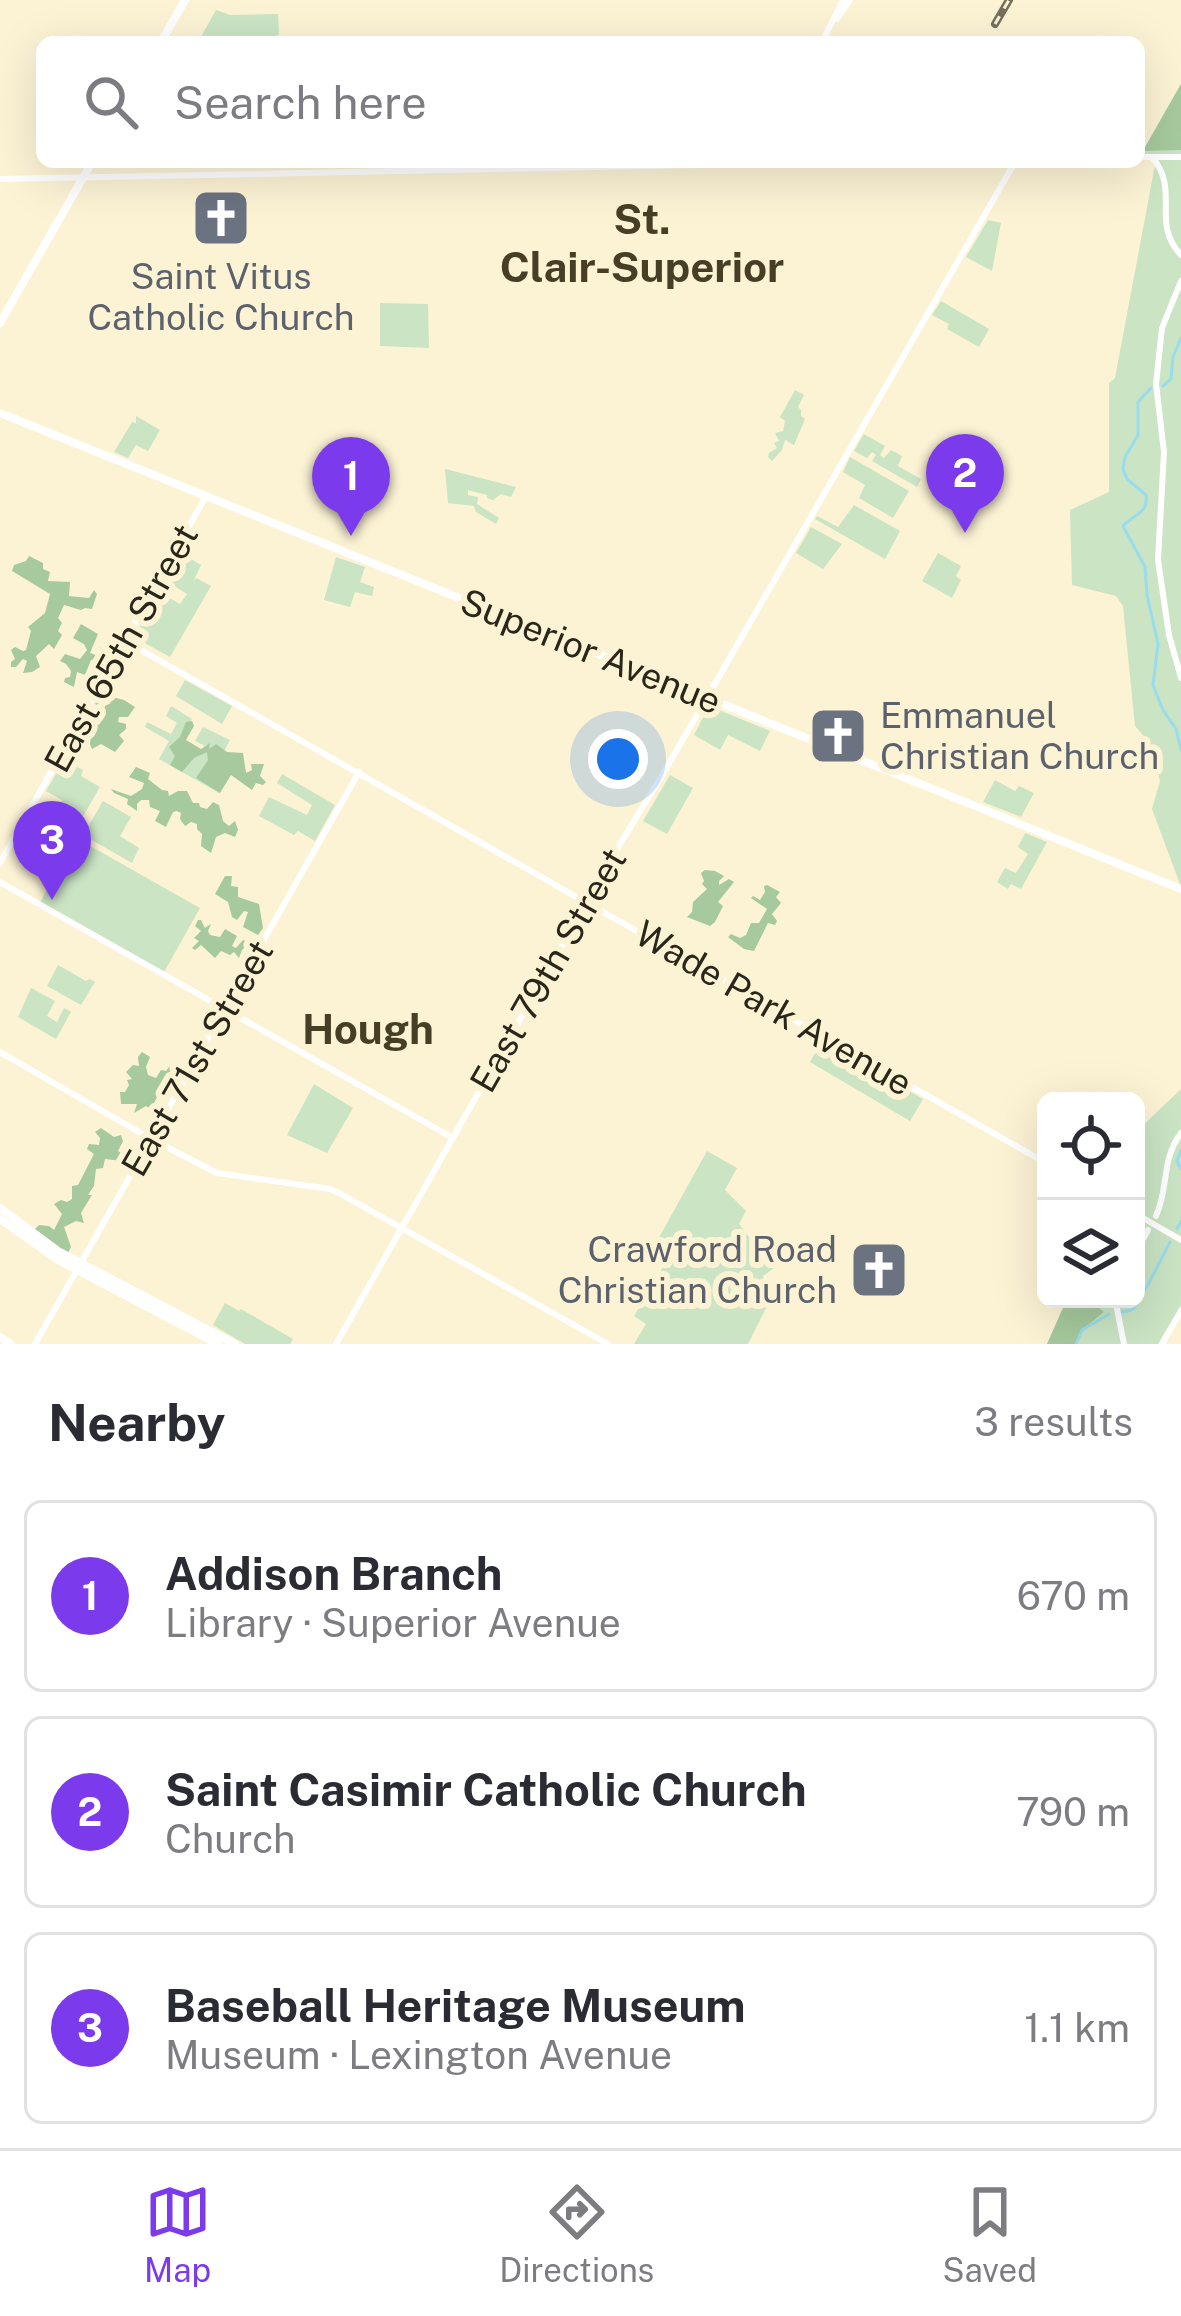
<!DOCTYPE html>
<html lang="en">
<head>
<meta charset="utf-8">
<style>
	body { margin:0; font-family:"Public Sans",sans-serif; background:#f2f2f3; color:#2b2b33 }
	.controls { position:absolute; right:36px; bottom:36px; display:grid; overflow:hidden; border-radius:18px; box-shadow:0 12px 48px #0002 }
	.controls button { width:108px; height:108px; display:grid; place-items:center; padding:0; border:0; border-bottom:3px solid #e1e1e2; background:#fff; color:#2b2b33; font:60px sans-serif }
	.you { position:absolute; left:618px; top:759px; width:42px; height:42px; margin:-30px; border:9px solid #fff; border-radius:50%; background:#1a73e8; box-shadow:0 0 0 18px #1a73e833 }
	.badge { display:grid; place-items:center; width:78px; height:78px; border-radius:50%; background:#7c3aed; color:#fff; font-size:39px; font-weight:700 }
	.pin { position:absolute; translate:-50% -99px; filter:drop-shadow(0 3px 6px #0008) }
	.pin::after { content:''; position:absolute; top:63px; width:42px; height:36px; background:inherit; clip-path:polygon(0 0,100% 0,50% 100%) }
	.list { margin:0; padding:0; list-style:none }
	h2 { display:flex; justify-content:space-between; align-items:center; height:156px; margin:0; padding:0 48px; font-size:51px }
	h2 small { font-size:39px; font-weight:400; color:#7c7c81 }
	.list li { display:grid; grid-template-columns:78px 1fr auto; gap:36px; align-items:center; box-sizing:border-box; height:192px; margin:0 24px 24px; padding:0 24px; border:3px solid #e1e1e2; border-radius:18px }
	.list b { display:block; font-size:45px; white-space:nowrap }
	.list p { margin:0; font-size:39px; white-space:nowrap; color:#7c7c81 }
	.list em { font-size:39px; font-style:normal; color:#7c7c81 }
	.icon { flex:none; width:66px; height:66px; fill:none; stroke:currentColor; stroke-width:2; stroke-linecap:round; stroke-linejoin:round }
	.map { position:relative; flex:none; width:1181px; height:1344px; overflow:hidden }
	.search { position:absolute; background:#fff; box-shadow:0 12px 48px #0002; left:36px; right:36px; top:36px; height:132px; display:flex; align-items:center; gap:30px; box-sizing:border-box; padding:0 42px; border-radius:18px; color:#7c7c81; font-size:45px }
	.sheet { height:804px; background:#fff }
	nav { display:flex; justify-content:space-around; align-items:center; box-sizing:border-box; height:168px; border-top:3px solid #e1e1e2; background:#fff; font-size:33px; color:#7c7c81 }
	nav a { display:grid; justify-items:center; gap:6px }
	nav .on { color:#7c3aed }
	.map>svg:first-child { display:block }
</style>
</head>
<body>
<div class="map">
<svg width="1181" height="1344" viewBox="0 0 1181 1344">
	<rect width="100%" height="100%" fill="#fcf3d5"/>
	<!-- green -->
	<path fill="#cae4c4" d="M216,10L230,15L278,14L279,35L245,42H198Z
		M1181,84V887L1152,809L1160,781L1149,742L1135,726L1123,606L1116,596L1072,585L1070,510L1109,492V383L1115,378L1155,165L1152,157H1139Z
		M988,220L1001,223L992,271L966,257Z
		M941,301L989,329L979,347L947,329L949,324L932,315Z
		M380,303L428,304L429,348L380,346Z
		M795,390L804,395L798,407L801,410V416L805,419L794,445L785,440L782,450L772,461L768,457L769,453L777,448L774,443L779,441L775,433L783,431L785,421L780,417Z
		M136,416L160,430L148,451L136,445L128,458L114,452L132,422L136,423Z
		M864,434L885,446L880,455L884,458L891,450L902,456L898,466L921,479L917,487L872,461L876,455L872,452L867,458L854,451Z
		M850,457L909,491L893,518L859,498L865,485L843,472Z
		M445,469L516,487L511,497L501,494L493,500L487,498V495L468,490V495L478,497L477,504L499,518L496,524L476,512L474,506L448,503Z
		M854,505L900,531L885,559L815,519L817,516L838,527Z
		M811,527L842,544L823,569L796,553Z
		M181,553L201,565L193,582L196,578L211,586L170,657L141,641L144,635L137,631L159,592L180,604L187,594L165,580Z
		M938,553L961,566L956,576L961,580L952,598L922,581Z
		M336,557L365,567L360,582L374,587L372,596L355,592L350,607L324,600Z
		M185,680L232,706L222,724L176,696Z
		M171,706L192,719L178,745L203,753L207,744L205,746L195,741L203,727L230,740L216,766L230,774L219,793L159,759L169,741L145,727L147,722L171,734L177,723L166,716Z
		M709,706L770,731L760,751L728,735L720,750L694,735Z
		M64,760L83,770L81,776L100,787L74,832L56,821L61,813L57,810L62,800L46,791Z
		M282,774L335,805L315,841L298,831L294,835L259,816L269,797L307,815L312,805L277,783Z
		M670,775L693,788L667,834L643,821Z
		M995,780L1015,791L1019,786L1034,793L1021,817L983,802Z
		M103,801L131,817L120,836L139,848L132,863L83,835Z
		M1025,833L1047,842L1021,889L1011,884L1008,889L997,882L1005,868L1016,873L1028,854L1018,847Z
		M76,838L200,908L163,974L39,904Z
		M58,965L86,981L90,979L95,982L81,1005L47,986Z
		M31,988L55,1001L47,1016L57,1022L64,1008L71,1012L56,1039L18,1017Z
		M821,1041L923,1099L910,1121L810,1062Z
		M314,1084L353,1108L327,1153L287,1135Z
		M1181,1089V1305L1158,1344H1047L1067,1299H1136V1136L1139,1129Z
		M707,1151L737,1168L725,1190L746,1211L739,1224L759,1250L776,1238L789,1251L773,1263L774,1268L763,1276L775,1301L765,1310L748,1344H634L646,1324L634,1316L671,1253L656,1243Z
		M225,1303L239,1311L241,1309L293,1339L290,1344H245L213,1325Z"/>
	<!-- forest -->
	<path fill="#a6c99d" d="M1181,84V150L1143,151Z
		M29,556L43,563V569L50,572L48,581L70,582L69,596L89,598L94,590L97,594L92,609L85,608L81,610L64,605L58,618L62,623L58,631L62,635L54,649L49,644L36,656L40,667L32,672L23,673L27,661L23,659L16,667H11V662L15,659L11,650L15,647L23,651L26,650L31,631L28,627L45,613L50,594L12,571L14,565L26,561Z
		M81,624L98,634L90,653L96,655L101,647V659L91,660L85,675L77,672L74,687L64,682L65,678L70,677L71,671L66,664L60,661L65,654L80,659L87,650L84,644L73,638Z
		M104,685L107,687L108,696L124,700L135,707L128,717H119L118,722L126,724V729L119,735L124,741L115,752L101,744L92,749L85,732L88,728L100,724L105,706L111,703L105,700L96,705L95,702Z
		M192,721L194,726L186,740L201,749L210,743L209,749L216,744L227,752L243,753L246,773L252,770L251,764H264L260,776L266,782L263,785L256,783L252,790L231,775L220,793L196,778L208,760L207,752L194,758L182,772L170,765L175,756L169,747L180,737L186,722Z
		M136,767L150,773L148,779L162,790L168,791L169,796L178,791H187L193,803H199L200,807L207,809L213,802L219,805L223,821L229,826L235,821L238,830L235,837L225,833L216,837L211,853L201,846L202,834L197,829V824L191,822L185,826L180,819L181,813L177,811L173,812L166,827L155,821L160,811L150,807L149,800H141L137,804V811L127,804L128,799L114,793L111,789L131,796L142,789L144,783L129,777Z
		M705,870L715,871L724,876L719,881V885L729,879L734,882L718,902L723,906L715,922L710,926L687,917L692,912L693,902L707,889L702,884L704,881L701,873Z
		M225,876H232L231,886L238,887V897L259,904L263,928L258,935L243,927L248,912L244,911L237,920L232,917L228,902L215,894Z
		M767,885L780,892L776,897L781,903L772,914L777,921L775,925L768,923L754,951L744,949L728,937L731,934L740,938L746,935L751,923H759L767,909L751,898L753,896L760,900L765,892L764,886Z
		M198,920H201L205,928L211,924L208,931L210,935L220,937L225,929L237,936L232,946L236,948L243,940L250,943L242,950L239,958L234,952L230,955L221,951L215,958L201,945L195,950L192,948L199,941L194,938L201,931L195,926Z
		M142,1052L150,1057L146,1067L148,1075L156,1078L161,1070L166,1071L169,1067L173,1070L170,1079L162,1081L161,1087L171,1094L167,1099L158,1095L151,1109L146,1106L134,1113L137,1104H121L120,1092H125L129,1085L127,1080L132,1079L126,1072L133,1065L139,1066L138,1057Z
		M101,1128L114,1137L121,1135L123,1141L118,1151L125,1155L122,1161L105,1159L103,1168L96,1169L94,1186L88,1195H92L81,1213L84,1223L76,1221L64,1227L71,1247L68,1253L66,1252L33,1231L39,1225L49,1226L54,1230L62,1214L54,1204L61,1200L67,1202L72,1199V1186L78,1185L94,1154L87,1149L89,1144L99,1145L100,1138L95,1132Z
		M1067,1299H1095L1093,1303L1104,1312L1082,1330L1076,1344H1047Z"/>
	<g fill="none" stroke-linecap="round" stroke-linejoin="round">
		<!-- stream -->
		<path stroke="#99dded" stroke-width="3" d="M1163,386L1171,379L1173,357L1181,338
			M1151,388L1138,402V435L1125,457L1123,469L1127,479L1146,495C1149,513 1133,515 1123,526L1145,567L1147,595L1158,644L1153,685L1163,710L1176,729L1181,750
			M1181,1150L1177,1161L1181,1169
			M1177,1229L1181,1221
			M1122,1312C1126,1311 1130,1311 1133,1309C1139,1305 1164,1253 1170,1242
			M1076,1344L1082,1330L1109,1314"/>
		<!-- tertiary -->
		<path stroke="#fff" stroke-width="6" d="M125,641L1046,1163
			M0,863L206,496
			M0,882L453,1138
			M0,1052L151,1139L217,1173L330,1189L339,1193L608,1344
			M1136,1214L1181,1240
			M35,1344L359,772
			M1162,1344L1181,1311"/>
		<!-- secondary -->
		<path stroke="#fff" stroke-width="6" d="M837,19L850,0
			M822,42L843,0
			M1139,157H1181
			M1152,157C1181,191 1150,222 1181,255
			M0,179L850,162
			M1181,281L1162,328L1156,384L1164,452L1158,560L1169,635L1181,678
			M1156,1216C1169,1188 1161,1159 1181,1133
			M1136,1252L1148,1230
			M1115,1299L1124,1344
			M336,1344L611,859L667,767L1015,162"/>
		<!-- primary -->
		<path stroke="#fff" stroke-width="8" d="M161,42L185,0
			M0,323L92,162
			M0,413L1181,889
			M0,1208L58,1251L235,1344
			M0,1219L60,1261L218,1344
			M0,1337L11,1344"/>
		<!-- rail casing -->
		<g stroke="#75705d" stroke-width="8">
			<path id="rail" d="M995,24L1009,0"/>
		</g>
		<!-- rail -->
		<use href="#rail" stroke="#fcf3d5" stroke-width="3" stroke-dasharray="9" stroke-linecap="butt"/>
	</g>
	<!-- icons -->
	<defs>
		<g id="church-square" transform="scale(3)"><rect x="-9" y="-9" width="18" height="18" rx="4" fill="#6b7280" stroke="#fcf3d5"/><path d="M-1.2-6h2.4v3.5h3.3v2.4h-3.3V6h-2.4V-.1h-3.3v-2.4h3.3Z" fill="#fff"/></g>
	</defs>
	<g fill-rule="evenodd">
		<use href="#church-square" x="221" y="218"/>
		<use href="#church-square" x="838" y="736"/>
		<use href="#church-square" x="879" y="1270"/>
	</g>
	<g text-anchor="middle" stroke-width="12" stroke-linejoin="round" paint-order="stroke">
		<!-- worship labels -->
		<g font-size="36" fill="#5b616d" stroke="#fcf3d5">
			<text x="221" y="289">Saint Vitus<tspan x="221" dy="41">Catholic Church</tspan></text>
			<text x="880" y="728" text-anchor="start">Emmanuel<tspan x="880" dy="41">Christian Church</tspan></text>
			<text x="837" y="1262" text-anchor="end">Crawford Road<tspan x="837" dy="41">Christian Church</tspan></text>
		</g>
		<!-- street labels -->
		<g font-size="36" fill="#29261a" stroke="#fcf3d5">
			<text transform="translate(121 648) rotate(-61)" y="13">East 65th Street</text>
			<text transform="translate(591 651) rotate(22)" y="13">Superior Avenue</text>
			<text transform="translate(548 970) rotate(-60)" y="13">East 79th Street</text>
			<text transform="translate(774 1008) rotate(30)" y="13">Wade Park Avenue</text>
			<text transform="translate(197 1058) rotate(-60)" y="13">East 71st Street</text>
		</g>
		<!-- quarter labels -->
		<g font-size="42" font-weight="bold" fill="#463e25" stroke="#fcf3d5">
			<text x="642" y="234">St.<tspan x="642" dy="48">Clair-Superior</tspan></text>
			<text x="368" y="1044">Hough</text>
		</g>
	</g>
</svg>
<div class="controls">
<button><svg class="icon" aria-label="locate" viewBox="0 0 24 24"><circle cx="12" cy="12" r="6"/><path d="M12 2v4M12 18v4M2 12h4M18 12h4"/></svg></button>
<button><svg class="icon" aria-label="layers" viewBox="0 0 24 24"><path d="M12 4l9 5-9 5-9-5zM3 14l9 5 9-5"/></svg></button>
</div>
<div class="you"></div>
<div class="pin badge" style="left:351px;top:536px">1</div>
<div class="pin badge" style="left:965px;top:533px">2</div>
<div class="pin badge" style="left:52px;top:900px">3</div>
<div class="search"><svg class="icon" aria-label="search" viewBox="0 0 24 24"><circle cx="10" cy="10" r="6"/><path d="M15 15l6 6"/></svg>Search here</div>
</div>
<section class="sheet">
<h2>Nearby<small>3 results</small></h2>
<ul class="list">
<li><span class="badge">1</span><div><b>Addison Branch</b><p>Library · Superior Avenue</p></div><em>670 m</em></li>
<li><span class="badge">2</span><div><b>Saint Casimir Catholic Church</b><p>Church</p></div><em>790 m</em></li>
<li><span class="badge">3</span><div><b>Baseball Heritage Museum</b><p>Museum · Lexington Avenue</p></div><em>1.1 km</em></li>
</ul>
</section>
<nav>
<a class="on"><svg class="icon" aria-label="map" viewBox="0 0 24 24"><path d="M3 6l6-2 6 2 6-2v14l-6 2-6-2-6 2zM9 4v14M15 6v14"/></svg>Map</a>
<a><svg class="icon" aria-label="directions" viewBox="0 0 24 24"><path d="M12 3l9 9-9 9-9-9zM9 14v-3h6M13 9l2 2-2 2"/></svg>Directions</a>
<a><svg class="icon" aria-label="saved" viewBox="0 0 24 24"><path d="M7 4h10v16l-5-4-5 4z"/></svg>Saved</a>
</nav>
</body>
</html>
